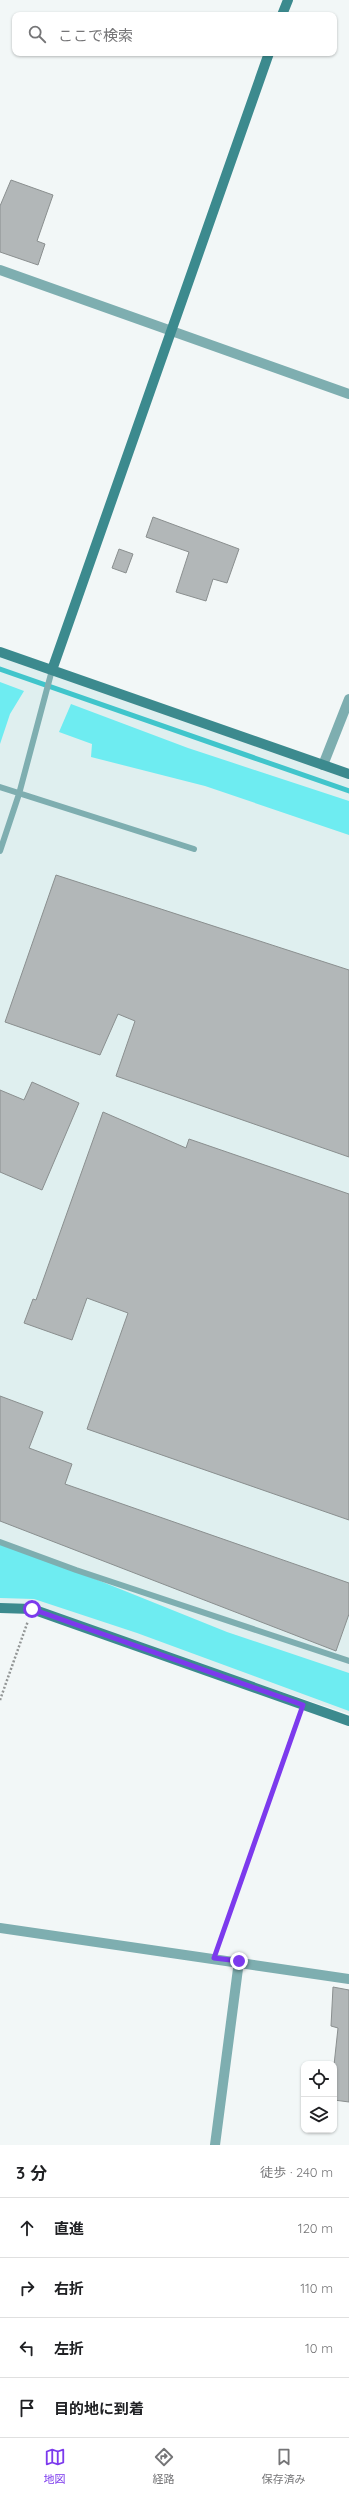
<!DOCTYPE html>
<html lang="ja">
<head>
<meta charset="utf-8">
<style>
	body { margin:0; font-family:Quicksand,"Noto Sans JP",sans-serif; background:#f2f2f2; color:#202124 }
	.controls { position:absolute; right:12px; bottom:12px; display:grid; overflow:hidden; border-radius:8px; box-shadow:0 1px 3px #0004 }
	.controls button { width:36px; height:36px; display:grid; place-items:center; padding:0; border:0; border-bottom:1px solid #e0e0e0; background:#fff; color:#202124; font:20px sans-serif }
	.stop { position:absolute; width:12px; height:12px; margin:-9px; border:3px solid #7c3aed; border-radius:50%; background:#fff }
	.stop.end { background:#7c3aed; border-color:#fff; box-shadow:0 1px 4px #0008 }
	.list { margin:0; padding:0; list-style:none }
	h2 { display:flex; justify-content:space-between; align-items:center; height:52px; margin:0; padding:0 16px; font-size:17px }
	h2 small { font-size:13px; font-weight:400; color:#757577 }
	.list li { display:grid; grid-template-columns:26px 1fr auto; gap:12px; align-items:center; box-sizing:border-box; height:60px; padding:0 16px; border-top:1px solid #e0e0e0 }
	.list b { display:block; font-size:15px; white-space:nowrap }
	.list em { font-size:13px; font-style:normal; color:#757577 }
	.icon { flex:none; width:22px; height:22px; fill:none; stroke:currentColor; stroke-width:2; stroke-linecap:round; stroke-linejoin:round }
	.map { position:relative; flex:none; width:349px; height:2145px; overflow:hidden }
	.search { position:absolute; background:#fff; box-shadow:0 1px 3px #0004; left:12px; right:12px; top:12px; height:44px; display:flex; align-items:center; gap:10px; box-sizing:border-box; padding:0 14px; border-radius:8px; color:#757577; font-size:15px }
	.sheet { height:292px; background:#fff }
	nav { display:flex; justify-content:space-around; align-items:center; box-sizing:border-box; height:56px; border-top:1px solid #e0e0e0; background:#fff; font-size:11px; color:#757577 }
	nav a { display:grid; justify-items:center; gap:2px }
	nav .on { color:#7c3aed }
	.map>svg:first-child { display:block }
</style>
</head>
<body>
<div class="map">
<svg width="349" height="2145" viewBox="0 0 349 2145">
	<rect width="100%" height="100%" fill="#f2f7f7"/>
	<!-- built -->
	<path fill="#dfefef" d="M0,655L349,776V1714L33,1609L0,1608Z"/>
	<!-- green -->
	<path fill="#6eecf1" d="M0,682L24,691L10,714L0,744Z
		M71,704L188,748L349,801V835L205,786L91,757L92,744L59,732Z
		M0,1544L28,1552L227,1632L349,1673V1711L137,1633L34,1599L0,1598Z"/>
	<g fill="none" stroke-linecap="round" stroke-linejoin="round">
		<!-- stream -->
		<path stroke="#40c5cb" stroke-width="5" d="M0,669L349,791"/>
	</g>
	<!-- building -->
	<path fill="#b2b7b8" stroke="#8a8f8f" d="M11,180L53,195L37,241L45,244L38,265L0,252V206Z
		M153,517L239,549L227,583L213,579L206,601L176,592L189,552L146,537Z
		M119,549L133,554L126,573L112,568Z
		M56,875L349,970V1157L116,1076L135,1021L118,1014L100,1055L5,1022Z
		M32,1082L79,1103L42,1190L0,1172V1090L24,1100Z
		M103,1112L186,1148L189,1139L349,1194V1520L87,1429L128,1313L87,1298L72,1340L24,1323L33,1299L36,1300Z
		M0,1396L43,1412L29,1448L72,1464L65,1484L349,1583V1614L336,1651L0,1521Z
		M333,1987L349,1990V2102L334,2100V2065L338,2028L331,2026Z"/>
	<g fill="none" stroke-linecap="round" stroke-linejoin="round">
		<!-- path -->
		<path stroke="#929595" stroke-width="2.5" stroke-dasharray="2 2" stroke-linecap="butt" d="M0,1700L28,1621
			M218,1948L298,1717"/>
		<!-- lane -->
		<path stroke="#7eaeb0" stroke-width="6" d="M0,787L194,849
			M0,851L19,794L52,670
			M0,1542L76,1570L349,1661"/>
		<!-- street -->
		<path stroke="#7eaeb0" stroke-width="10" d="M0,270L349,394
			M323,765L349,699
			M0,1928L349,1979
			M215,2145L239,1961"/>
		<!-- secondary -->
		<path stroke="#3c8a8e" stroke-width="10" d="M282,15L288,0
			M0,652L349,774
			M52,670L269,53
			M0,1608L32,1609L349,1721"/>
	</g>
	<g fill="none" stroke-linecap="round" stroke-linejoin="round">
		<!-- route -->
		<path stroke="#7c3aed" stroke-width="5" d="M32,1609L303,1705L214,1958L239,1961"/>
	</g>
</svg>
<div class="controls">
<button><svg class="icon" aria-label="locate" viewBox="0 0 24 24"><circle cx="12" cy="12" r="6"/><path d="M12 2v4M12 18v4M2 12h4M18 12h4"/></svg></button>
<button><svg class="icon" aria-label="layers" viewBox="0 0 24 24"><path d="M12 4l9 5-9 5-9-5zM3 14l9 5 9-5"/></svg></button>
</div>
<div class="stop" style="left:32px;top:1609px"></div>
<div class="stop end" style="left:239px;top:1961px"></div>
<div class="search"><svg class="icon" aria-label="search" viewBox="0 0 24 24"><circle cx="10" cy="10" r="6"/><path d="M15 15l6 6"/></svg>ここで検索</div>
</div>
<section class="sheet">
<h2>3 分<small>徒歩 · 240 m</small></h2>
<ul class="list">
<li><svg class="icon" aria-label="ahead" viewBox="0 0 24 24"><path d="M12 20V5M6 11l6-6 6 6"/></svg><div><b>直進</b></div><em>120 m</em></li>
<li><svg class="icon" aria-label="right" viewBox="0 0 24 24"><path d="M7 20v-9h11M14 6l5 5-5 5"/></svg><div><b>右折</b></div><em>110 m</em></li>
<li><svg class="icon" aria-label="left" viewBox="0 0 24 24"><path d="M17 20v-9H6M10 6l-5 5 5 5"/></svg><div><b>左折</b></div><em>10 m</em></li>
<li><svg class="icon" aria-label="arrive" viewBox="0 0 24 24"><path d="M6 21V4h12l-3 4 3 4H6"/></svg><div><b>目的地に到着</b></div></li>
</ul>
</section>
<nav>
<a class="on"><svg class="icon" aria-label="map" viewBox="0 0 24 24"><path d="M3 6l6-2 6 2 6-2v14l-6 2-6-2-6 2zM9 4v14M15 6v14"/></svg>地図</a>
<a><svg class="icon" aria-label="directions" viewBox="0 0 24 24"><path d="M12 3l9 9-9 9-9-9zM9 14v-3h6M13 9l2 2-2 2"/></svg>経路</a>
<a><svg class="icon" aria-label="saved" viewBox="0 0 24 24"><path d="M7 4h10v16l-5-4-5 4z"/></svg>保存済み</a>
</nav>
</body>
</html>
